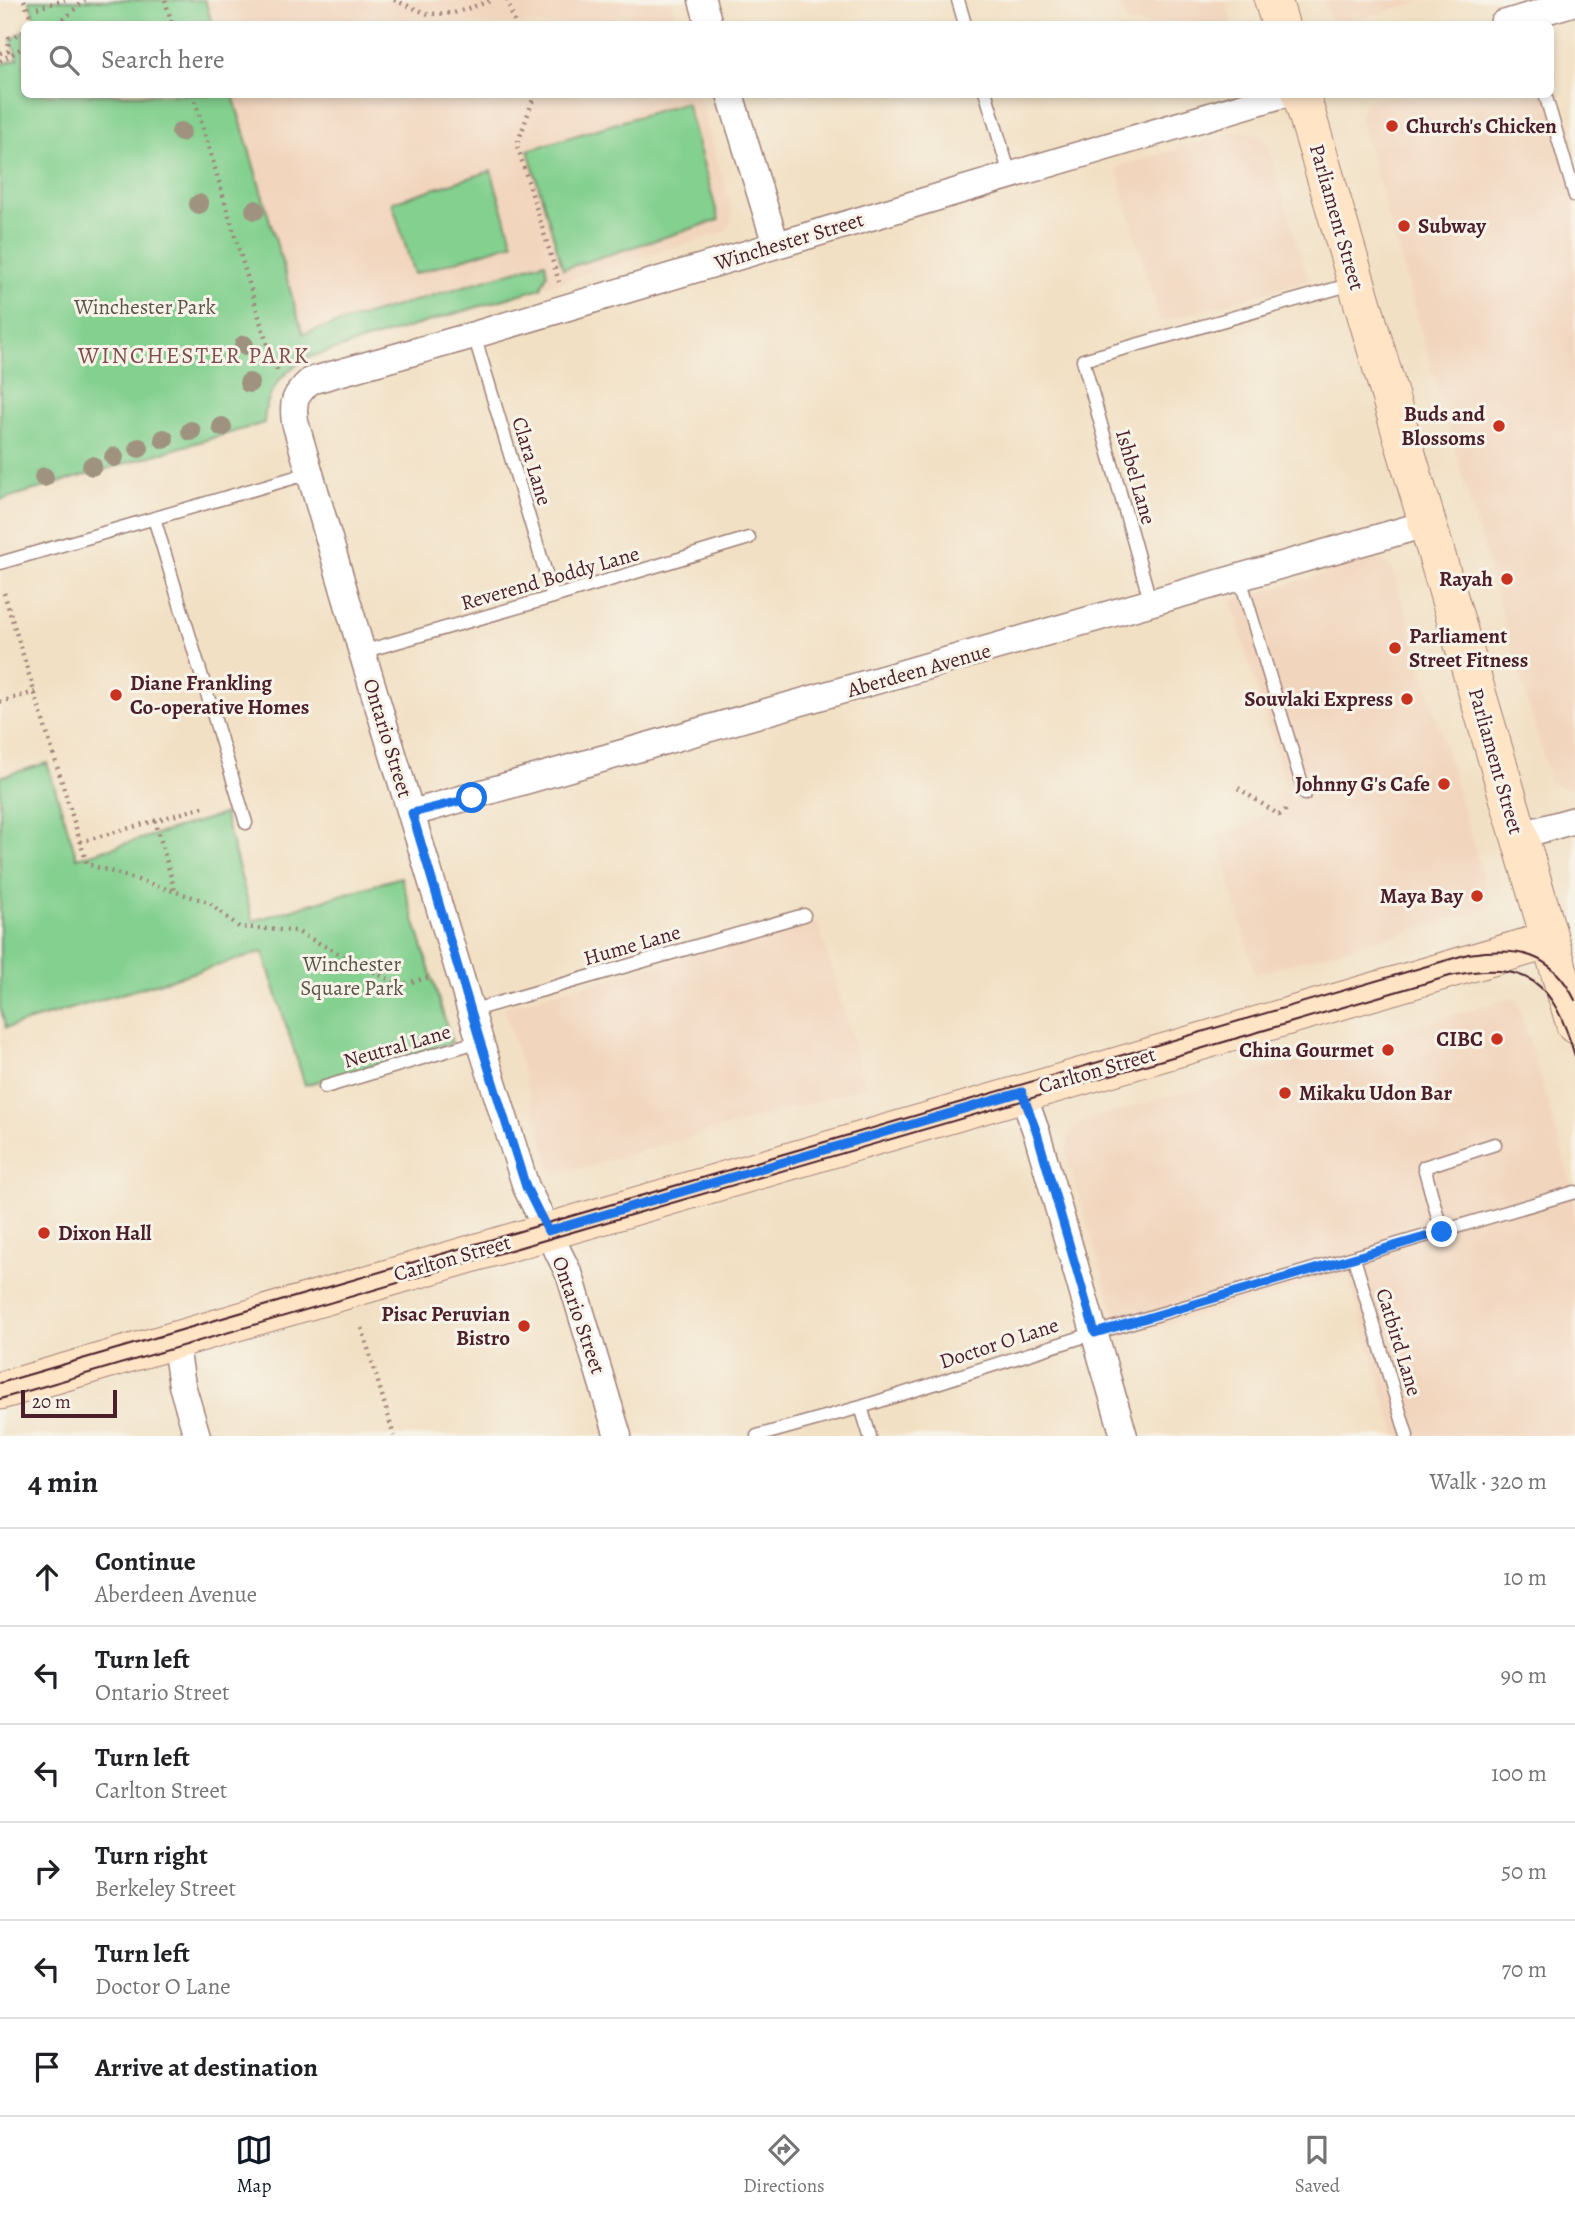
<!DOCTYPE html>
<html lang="en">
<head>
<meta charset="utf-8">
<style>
	body { margin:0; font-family:Alegreya,serif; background:#f2f2f2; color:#202124 }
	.scale { position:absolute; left:21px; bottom:18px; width:96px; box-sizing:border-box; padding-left:7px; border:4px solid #4a1f2b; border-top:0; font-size:19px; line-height:24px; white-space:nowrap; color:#4a1f2b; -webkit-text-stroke:5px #f7f3e8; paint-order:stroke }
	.stop { position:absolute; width:21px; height:21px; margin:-16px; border:5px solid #1a73e8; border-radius:50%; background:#fff }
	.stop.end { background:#1a73e8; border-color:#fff; box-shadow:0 2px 7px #0008 }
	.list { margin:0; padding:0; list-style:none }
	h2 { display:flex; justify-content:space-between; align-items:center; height:91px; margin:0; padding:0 28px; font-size:30px }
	h2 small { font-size:23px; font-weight:400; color:#757577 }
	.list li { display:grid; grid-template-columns:46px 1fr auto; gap:21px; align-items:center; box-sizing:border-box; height:98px; padding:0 28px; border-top:2px solid #e0e0e0 }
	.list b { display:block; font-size:26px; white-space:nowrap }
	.list p { margin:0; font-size:23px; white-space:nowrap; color:#757577 }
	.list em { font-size:23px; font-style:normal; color:#757577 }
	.icon { flex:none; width:38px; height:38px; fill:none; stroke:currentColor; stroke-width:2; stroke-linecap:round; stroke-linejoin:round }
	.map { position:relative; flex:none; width:1575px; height:1436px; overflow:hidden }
	.search { position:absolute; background:#fff; box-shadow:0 4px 10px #0003; left:21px; right:21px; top:21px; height:77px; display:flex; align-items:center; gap:18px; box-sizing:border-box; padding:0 24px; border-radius:10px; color:#757577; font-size:26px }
	.sheet { height:679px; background:#fff }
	nav { display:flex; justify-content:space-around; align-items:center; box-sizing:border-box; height:98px; border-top:2px solid #e0e0e0; background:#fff; font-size:19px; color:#757577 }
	nav a { display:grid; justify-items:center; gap:4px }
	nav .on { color:#111827 }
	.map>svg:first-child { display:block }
</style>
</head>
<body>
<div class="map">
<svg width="1575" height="1436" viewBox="0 0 1575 1436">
	<rect width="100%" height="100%" fill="#f7f3e8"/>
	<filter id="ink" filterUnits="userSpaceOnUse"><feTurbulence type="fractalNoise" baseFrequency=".0143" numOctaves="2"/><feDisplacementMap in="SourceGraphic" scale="14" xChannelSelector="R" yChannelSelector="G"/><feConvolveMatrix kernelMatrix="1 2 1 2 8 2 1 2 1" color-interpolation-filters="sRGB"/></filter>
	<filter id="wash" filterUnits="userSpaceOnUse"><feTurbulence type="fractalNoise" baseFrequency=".00686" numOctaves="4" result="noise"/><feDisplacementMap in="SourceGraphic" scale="28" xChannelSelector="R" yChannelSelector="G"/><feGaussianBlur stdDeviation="1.57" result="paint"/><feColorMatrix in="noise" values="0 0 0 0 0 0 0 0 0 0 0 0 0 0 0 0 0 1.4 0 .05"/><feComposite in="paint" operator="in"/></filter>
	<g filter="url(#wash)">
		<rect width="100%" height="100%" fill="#f2e0c4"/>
		<!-- built -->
		<path fill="#f2d5bd" d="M205,0H671L678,24H212Z
			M1120,0H1225L1233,24H1127Z
			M1324,0H1426L1343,24H1331Z
			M1551,90L1575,170V787L1567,789L1551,783L1359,115L1366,103L1393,95L1550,94Z
			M233,95H698L732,210V220L725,232L310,357Z
			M1235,132H1249L1261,137L1268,145L1308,280L1160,322L1116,167Z
			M1374,559L1385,562L1393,570L1492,907L1255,974L1217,834L1252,825L1285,786L1231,601Z
			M818,921L866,1087L557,1175L551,1169L504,1007Z
			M1516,997L1575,1195V1436H1396L1348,1274L1121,1337L1066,1153L1068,1137L1074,1127L1091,1119Z"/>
		<!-- green -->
		<path fill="#83d08f" stroke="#66785d" stroke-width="2" d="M29,0H205L212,24H37Z
			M24,31V94L233,95L303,334L545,262L547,274L541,288L310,357C283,370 265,392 264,423L0,500V65L18,59L11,39Z
			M686,102L719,220L563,269L528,150Z
			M491,171L513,243L414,274L392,202Z
			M47,763L77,858L224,814L253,921L401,877L452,1043L305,1085L263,952L6,1028L0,1007V777Z"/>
	</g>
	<g filter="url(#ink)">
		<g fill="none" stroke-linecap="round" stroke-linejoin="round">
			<!-- lane casing -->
			<g stroke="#9e8078" stroke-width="15">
				<path id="lane" d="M958,0L965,24
					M986,94L1010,175
					M1545,94L1575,196
					M474,335L553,597
					M154,518L246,823
					M0,563L310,473
					M1240,578L1305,794
					M1151,604L1083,360L1352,284
					M362,652L553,597L749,538
					M470,1011L804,915
					M325,1087L480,1041
					M1442,1232L1424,1167L1495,1144
					M1354,1258L1407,1436
					M861,1407L870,1436
					M757,1436L861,1407L1095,1333L1575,1192"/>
			</g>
			<!-- street casing -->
			<g stroke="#9e8078" stroke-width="29">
				<path id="street" d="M702,0L709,24
					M1503,24L1575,2
					M730,94L776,245
					M412,813L1426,524
					M1518,836L1575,820
					M1022,1092L1037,1134L1124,1436
					M175,1340L182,1385L197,1436
					M618,1436L570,1276L526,1187L480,1041L362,652L295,422C292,401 295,395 310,381L474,335L1284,94"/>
			</g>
			<!-- secondary casing -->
			<g stroke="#9e8078" stroke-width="39">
				<path id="secondary" d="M1273,0L1280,24
					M1301,94L1575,1025
					M0,1391L1550,940"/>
			</g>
			<!-- path -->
			<path stroke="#9e8078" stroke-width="4.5" stroke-dasharray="2 5" stroke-linecap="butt" d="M24,0L33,24
				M165,0L172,24
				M394,0L428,14L454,13L493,0
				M507,0L515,24
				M37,8L65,0
				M58,24L85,0
				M0,53L8,51L9,38L24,32
				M0,61L24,47
				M193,94L272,361L278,372
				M535,94L517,145L559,282
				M4,593L87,864L208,902L239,927L296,931L399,985L431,977
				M0,702L35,692
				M1238,788L1279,815L1290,807
				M155,820L175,891
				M80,842L207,806
				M362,1328L394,1436"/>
			<!-- lane -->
			<use href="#lane" stroke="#fff" stroke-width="12"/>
			<!-- street -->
			<use href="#street" stroke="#fff" stroke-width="26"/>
			<!-- secondary -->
			<use href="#secondary" stroke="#ffe4c6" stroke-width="37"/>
			<!-- tram -->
			<path stroke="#4a1f2b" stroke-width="2" d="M0,1383L1468,954C1517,947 1551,951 1575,1000
				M0,1399L1450,976C1529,959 1553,982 1575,1056"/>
		</g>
		<!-- trees -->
		<g fill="#9f9380">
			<circle cx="181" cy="132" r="10"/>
			<circle cx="199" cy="204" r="10"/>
			<circle cx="255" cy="210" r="10"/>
			<circle cx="244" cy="345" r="10"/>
			<circle cx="249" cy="383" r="10"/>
			<circle cx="222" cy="427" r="10"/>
			<circle cx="191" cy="431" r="10"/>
			<circle cx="164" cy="439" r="10"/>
			<circle cx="139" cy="448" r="10"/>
			<circle cx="114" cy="457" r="10"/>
			<circle cx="92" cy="466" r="10"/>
			<circle cx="44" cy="477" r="10"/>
		</g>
	</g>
	<g fill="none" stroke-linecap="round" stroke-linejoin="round" filter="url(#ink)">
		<!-- route -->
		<path stroke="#1a73e8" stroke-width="9" d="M472,798L412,813L480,1041L526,1187L548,1231L1022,1092L1037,1133L1095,1333L1442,1232"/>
	</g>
	<!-- markers -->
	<g fill="#c8321e" stroke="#f7f3e8" stroke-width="2.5">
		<circle cx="1392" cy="126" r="7"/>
		<circle cx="1404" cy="226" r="7"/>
		<circle cx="1499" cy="426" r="7"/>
		<circle cx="1507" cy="579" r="7"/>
		<circle cx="1395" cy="648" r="7"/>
		<circle cx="116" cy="695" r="7"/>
		<circle cx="1407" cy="699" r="7"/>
		<circle cx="1444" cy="784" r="7"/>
		<circle cx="1477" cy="896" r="7"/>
		<circle cx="1497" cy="1039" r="7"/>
		<circle cx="1388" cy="1050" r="7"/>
		<circle cx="1285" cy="1093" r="7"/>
		<circle cx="44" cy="1233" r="7"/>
		<circle cx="524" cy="1326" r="7"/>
	</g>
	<g text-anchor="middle" stroke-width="6" stroke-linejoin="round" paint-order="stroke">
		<!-- poi labels -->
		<g font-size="21" font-weight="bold" fill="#4a1f2b" stroke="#f7f3e8" text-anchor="end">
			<text x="1406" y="133" text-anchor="start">Church's Chicken</text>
			<text x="1418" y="233" text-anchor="start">Subway</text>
			<text x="1485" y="421">Buds and<tspan x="1485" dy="24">Blossoms</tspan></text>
			<text x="1493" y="586">Rayah</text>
			<text x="1409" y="643" text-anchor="start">Parliament<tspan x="1409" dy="24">Street Fitness</tspan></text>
			<text x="130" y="690" text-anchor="start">Diane Frankling<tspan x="130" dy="24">Co-operative Homes</tspan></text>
			<text x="1393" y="706">Souvlaki Express</text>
			<text x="1430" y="791">Johnny G's Cafe</text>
			<text x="1463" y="903">Maya Bay</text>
			<text x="1483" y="1046">CIBC</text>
			<text x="1374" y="1057">China Gourmet</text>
			<text x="1299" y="1100" text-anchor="start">Mikaku Udon Bar</text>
			<text x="58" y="1240" text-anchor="start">Dixon Hall</text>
			<text x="510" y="1321">Pisac Peruvian<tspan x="510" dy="24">Bistro</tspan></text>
		</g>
		<!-- street labels -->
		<g font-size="21" fill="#4a1f2b" stroke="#f7f3e8">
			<text transform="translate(1337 217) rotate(74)" y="7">Parliament Street</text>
			<text transform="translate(789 241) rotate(-17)" y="7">Winchester Street</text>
			<text transform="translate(532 461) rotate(73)" y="7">Clara Lane</text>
			<text transform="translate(1136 477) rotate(74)" y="7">Ishbel Lane</text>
			<text transform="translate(550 578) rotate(-16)" y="7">Reverend Boddy Lane</text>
			<text transform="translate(919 670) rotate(-16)" y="7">Aberdeen Avenue</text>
			<text transform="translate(388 738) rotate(73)" y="7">Ontario Street</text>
			<text transform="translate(1496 761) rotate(74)" y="7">Parliament Street</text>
			<text transform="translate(632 945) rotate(-16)" y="7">Hume Lane</text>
			<text transform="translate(397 1046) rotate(-16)" y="7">Neutral Lane</text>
			<text transform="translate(1097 1070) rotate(-16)" y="7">Carlton Street</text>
			<text transform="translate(452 1258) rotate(-16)" y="7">Carlton Street</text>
			<text transform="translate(579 1315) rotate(71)" y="7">Ontario Street</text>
			<text transform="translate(1399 1342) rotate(73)" y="7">Catbird Lane</text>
			<text transform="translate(999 1343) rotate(-18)" y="7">Doctor O Lane</text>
		</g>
		<!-- park labels -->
		<g font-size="21" fill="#5b5449" stroke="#f7f3e8">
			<text x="145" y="314">Winchester Park</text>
			<text x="352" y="971">Winchester<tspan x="352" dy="24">Square Park</tspan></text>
		</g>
		<!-- neighbourhood labels -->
		<g font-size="23" letter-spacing="2" fill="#804c4c" stroke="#f7f3e8">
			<text x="194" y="363">WINCHESTER PARK</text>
		</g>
	</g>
</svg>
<div class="scale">20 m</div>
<div class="stop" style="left:472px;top:798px"></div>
<div class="stop end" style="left:1442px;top:1232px"></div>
<div class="search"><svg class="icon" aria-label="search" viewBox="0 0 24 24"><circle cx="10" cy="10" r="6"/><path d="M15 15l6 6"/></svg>Search here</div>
</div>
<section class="sheet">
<h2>4 min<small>Walk · 320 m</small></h2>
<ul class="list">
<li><svg class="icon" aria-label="ahead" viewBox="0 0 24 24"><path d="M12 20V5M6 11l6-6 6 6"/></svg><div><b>Continue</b><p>Aberdeen Avenue</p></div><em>10 m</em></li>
<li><svg class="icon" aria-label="left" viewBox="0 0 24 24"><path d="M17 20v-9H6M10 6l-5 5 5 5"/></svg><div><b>Turn left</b><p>Ontario Street</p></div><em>90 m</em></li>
<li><svg class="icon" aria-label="left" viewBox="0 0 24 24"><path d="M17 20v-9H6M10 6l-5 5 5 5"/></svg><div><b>Turn left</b><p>Carlton Street</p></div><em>100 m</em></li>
<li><svg class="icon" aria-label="right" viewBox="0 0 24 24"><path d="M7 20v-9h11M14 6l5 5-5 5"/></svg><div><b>Turn right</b><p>Berkeley Street</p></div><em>50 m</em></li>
<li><svg class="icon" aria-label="left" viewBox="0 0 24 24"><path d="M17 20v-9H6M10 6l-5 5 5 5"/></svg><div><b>Turn left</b><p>Doctor O Lane</p></div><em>70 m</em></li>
<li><svg class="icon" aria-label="arrive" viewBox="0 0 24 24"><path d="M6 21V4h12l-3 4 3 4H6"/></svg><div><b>Arrive at destination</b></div></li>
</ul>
</section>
<nav>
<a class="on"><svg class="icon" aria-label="map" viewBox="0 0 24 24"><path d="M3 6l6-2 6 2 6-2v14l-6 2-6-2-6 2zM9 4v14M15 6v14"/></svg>Map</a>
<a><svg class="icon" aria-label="directions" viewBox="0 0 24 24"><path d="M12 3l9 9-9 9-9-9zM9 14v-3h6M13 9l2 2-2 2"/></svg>Directions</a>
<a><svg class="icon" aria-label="saved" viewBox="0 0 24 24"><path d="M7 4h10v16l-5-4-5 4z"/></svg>Saved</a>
</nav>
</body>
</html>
